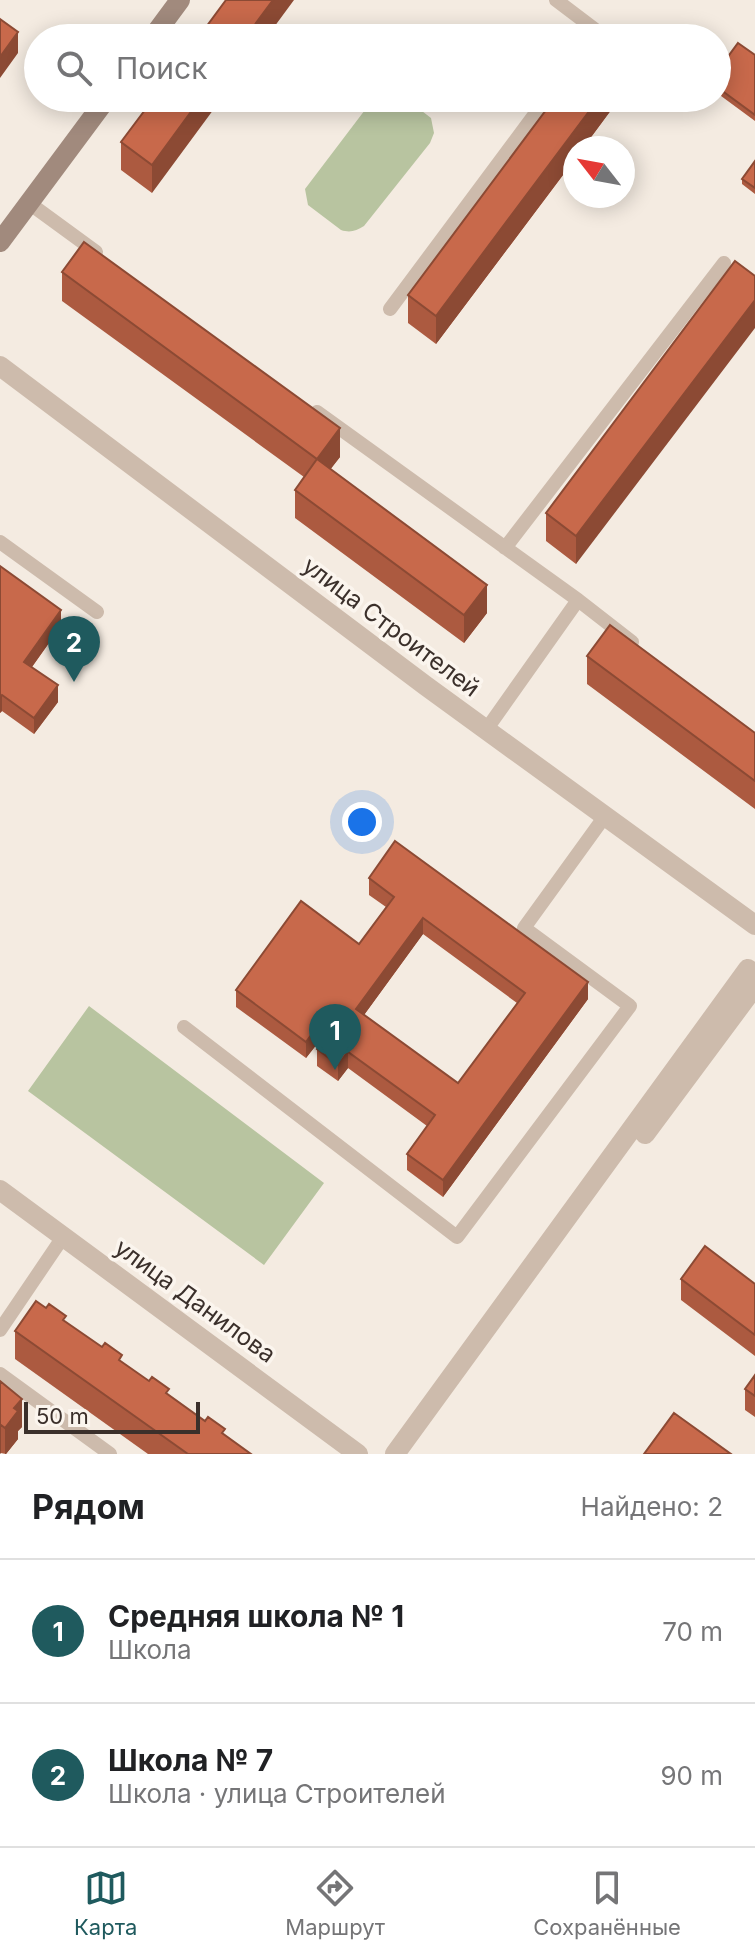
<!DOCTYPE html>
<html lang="ru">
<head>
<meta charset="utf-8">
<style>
	body { margin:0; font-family:Inter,sans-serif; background:#f2f2f2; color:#202124 }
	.compass { position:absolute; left:563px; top:136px; width:72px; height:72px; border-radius:50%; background:#fff; box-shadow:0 4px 20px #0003; rotate:301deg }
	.scale { position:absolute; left:24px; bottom:20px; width:176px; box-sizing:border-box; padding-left:8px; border:4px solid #3b302b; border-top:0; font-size:22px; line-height:28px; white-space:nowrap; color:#3b302b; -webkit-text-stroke:6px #fbf5ee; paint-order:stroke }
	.you { position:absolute; left:362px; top:822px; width:28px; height:28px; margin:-20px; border:6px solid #fff; border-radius:50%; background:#1a73e8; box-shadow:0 0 0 12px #1a73e833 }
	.badge { display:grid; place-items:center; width:52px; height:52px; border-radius:50%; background:#1f5a5e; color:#fff; font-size:26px; font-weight:700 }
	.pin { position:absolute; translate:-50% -66px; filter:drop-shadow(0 2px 4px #0008) }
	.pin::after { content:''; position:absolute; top:42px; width:28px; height:24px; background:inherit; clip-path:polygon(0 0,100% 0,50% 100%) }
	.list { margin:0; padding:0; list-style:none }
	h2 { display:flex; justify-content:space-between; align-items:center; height:104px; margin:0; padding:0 32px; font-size:34px }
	h2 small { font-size:26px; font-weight:400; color:#757577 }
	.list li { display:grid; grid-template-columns:52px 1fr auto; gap:24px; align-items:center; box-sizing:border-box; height:144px; padding:0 32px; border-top:2px solid #e0e0e0 }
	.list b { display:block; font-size:30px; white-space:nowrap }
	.list p { margin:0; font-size:26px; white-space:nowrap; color:#757577 }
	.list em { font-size:26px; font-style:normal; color:#757577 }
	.icon { flex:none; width:44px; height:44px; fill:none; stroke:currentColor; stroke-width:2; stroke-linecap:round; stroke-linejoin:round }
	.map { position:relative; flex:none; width:755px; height:1454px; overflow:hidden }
	.search { position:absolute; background:#fff; box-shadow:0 4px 20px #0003; left:24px; right:24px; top:24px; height:88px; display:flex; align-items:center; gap:20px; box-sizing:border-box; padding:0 28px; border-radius:44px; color:#757577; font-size:30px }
	.sheet { height:392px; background:#fff }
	nav { display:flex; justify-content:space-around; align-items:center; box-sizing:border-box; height:112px; border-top:2px solid #e0e0e0; background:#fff; font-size:22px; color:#757577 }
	nav a { display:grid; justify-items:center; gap:4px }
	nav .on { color:#1f5a5e }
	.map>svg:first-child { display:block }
</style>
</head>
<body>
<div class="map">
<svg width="755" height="1454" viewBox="0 0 755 1454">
	<rect width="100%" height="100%" fill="#f4ebe1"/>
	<!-- green -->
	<path fill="#b8c4a0" d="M374,98H405L431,118L434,133L430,143L364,226C356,231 350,233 341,230L308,205L305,189Z
		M89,1006L324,1183L264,1265L28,1091Z"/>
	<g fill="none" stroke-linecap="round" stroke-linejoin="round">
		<!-- lane -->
		<path stroke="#cdbbac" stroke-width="14" d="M556,0L597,31L592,38
			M29,203L96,252
			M390,309L547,98
			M317,412L578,600L486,730
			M0,542L97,612
			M505,548L724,263
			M578,600L632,642
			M184,1027L457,1237L630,1006L524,928L605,816
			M0,1330L63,1237
			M0,1374L110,1454"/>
		<!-- street -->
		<path stroke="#cdbbac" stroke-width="20" d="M0,366L426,686L755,925
			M645,1134L755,986
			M0,1190L358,1454
			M395,1454L748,969"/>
		<!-- secondary -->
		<path stroke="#a18a7d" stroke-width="20" d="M152,38L180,0
			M0,242L107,98"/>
	</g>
	<!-- wall -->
	<path fill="#ac5a40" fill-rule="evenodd" d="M755,55V121L717,93V63L721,66Z
		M154,98L152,193L121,170V142Z
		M555,98H620L583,148H575V159L436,344L408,323V295Z
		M755,161V194L742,184V179Z
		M735,261L576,564L546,541V513Z
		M62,272L340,457L330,469L487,613L464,643L295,518V490L304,477L62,301Z
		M0,566L61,626L32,667L58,702L34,734L2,711L0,713Z
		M587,656L755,733V809L587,684Z
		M369,878L588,999L443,1197L407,1170V1154L427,1126L348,1068L338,1081L317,1066V1049L319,1046L317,1044L306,1058L236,1007V990L359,944L386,907L369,895ZM423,934L517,1003L458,1083L364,1015Z
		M681,1279L755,1284V1356L681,1300Z
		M66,1322L225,1435L251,1454H148L15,1359V1331Z
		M755,1375V1417L745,1410V1389Z
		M0,1381L22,1427L18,1431V1439L6,1454L1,1453Z"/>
	<!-- shaded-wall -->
	<path fill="#8c4a34" d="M273,0H294L266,38H245Z
		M18,32V53L0,78V57Z
		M201,98H222L152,193V165Z
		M599,98H620L583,148H575V159L436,344V316Z
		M755,300V328L576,564V536Z
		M340,428V457L317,487V459Z
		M487,585V613L464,643V615Z
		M61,610V626L24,678V662Z
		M58,685V702L34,734V718Z
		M2,695V711L0,713V697Z
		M423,918V934L356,1026V1009Z
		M588,982V999L443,1197V1180Z
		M317,1027V1044L306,1058V1042Z
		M348,1052V1068L338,1081V1065Z
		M22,1399V1427L18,1431V1439L6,1454H5V1428L14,1408Z
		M1,1425V1453L0,1454V1426Z"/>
	<!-- building -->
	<path fill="#c8694b" stroke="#8c4a34" stroke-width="2" fill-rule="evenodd" d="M226,0H273L245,38H198Z
		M0,19L18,32L0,57Z
		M738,43L755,55V115L717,87V63L721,66Z
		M154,98H201L152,165L121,142Z
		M555,98H599L436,316L408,295Z
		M755,161V188L742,179Z
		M84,242L340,428L317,459L62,272Z
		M735,261L755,276V300L576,536L546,513Z
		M317,459L487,585L464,615L295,490Z
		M0,566L61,610L24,662L58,685L34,718L2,695L0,697Z
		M610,625L755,733V781L587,656Z
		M395,841L588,982L443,1180L407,1154L435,1115L348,1052L338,1065L317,1049L327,1035L317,1027L306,1042L236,990L301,901L359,944L394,897L369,878ZM423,918L525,993L458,1083L356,1009Z
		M705,1246L755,1284V1335L681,1279Z
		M36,1301L46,1308L49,1304L66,1316L63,1320L102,1347L105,1343L122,1355L119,1360L149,1381L152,1377L169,1389L166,1393L205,1421L208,1417L225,1429L222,1433L251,1454H188L15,1331Z
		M755,1375V1396L745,1389Z
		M0,1381L22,1399L14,1408L18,1411L5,1428L1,1425L0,1426Z
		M674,1413L731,1454H644Z"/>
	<g text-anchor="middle" stroke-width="7" stroke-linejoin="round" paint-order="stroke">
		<!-- street labels -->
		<g font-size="24" fill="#3b302b" stroke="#fbf5ee">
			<text transform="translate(391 627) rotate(37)" y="8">улица Строителей</text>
			<text transform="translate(195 1301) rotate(36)" y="8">улица Данилова</text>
		</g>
	</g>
</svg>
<svg class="compass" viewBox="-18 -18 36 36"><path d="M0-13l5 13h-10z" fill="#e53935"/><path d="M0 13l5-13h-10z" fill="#757577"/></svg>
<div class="scale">50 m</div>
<div class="you"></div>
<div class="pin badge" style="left:335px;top:1070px">1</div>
<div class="pin badge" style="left:74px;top:682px">2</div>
<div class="search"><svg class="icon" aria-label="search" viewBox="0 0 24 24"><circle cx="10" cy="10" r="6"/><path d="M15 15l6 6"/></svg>Поиск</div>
</div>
<section class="sheet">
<h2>Рядом<small>Найдено: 2</small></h2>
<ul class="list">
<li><span class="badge">1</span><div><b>Средняя школа № 1</b><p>Школа</p></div><em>70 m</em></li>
<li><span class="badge">2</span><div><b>Школа № 7</b><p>Школа · улица Строителей</p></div><em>90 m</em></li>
</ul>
</section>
<nav>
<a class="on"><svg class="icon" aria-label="map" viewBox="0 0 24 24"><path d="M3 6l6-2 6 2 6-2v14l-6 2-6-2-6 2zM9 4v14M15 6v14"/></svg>Карта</a>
<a><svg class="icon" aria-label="directions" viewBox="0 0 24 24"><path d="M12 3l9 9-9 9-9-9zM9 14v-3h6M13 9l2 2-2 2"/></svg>Маршрут</a>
<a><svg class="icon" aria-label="saved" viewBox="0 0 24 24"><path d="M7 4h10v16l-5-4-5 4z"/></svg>Сохранённые</a>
</nav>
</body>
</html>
